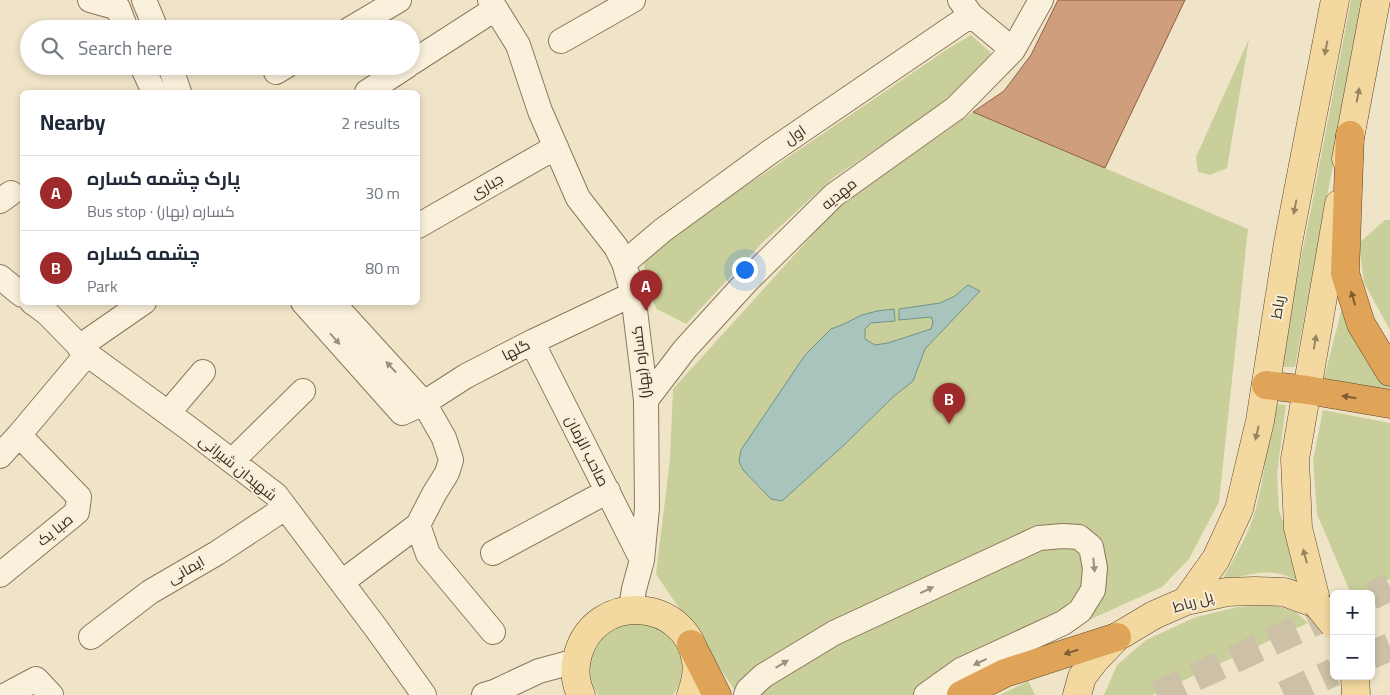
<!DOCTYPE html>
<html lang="en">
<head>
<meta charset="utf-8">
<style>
	body { margin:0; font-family:Georgia,Cairo,serif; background:#f2f2f3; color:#1f2937 }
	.controls { position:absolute; right:15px; bottom:15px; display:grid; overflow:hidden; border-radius:8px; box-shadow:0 2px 8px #0003 }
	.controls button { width:45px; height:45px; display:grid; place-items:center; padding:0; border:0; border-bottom:1px solid #e0e1e3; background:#fff; color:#1f2937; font:25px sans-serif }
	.you { position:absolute; left:744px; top:269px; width:18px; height:18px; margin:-12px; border:4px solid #fff; border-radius:50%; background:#1a73e8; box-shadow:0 0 0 8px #1a73e833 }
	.badge { display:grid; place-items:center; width:32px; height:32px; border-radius:50%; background:#9e2a2b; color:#fff; font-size:16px; font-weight:700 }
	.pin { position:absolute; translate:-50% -41px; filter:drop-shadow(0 1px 2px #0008) }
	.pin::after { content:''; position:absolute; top:26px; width:18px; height:15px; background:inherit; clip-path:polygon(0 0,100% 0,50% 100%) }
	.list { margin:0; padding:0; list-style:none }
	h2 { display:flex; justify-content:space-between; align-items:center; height:65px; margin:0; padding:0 20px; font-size:21px }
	h2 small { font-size:16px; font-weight:400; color:#747a83 }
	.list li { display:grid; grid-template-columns:32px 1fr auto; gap:15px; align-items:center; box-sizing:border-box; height:75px; padding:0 20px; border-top:1px solid #e0e1e3 }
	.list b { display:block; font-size:19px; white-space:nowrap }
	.list p { margin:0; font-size:16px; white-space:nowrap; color:#747a83 }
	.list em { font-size:16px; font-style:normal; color:#747a83 }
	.icon { flex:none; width:28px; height:28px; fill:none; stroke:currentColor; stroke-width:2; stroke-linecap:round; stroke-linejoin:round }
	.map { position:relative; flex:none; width:1390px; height:695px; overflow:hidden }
	.search { position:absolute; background:#fff; box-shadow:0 2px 8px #0003; left:20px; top:20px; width:400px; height:55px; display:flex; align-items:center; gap:12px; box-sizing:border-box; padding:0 18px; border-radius:28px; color:#747a83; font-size:19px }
	.panel { position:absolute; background:#fff; box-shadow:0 2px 8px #0003; left:20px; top:90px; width:400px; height:215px; border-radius:8px }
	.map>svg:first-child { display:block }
</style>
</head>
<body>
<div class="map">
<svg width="1390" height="695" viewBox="0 0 1390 695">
	<rect width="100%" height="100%" fill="#f0e4c8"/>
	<!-- green -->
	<path fill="#c9cf9b" d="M1351,0H1364L1295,367H1279L1310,214Z
		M971,35L991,53L973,78L922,118L833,178L763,242L686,324L657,309L646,289L644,262L697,219L949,48Z
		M1249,39L1227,168L1210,175L1198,172L1196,157Z
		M973,112L1248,229L1219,502L1189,559L1162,587L923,695H738L656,574L670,459L673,389L835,210Z
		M1385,220H1390V330L1364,283L1359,243Z
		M1344,300L1390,378V392L1324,378Z
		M1273,404L1286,405L1277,473L1279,510L1305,589C1300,585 1294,580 1289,577C1268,567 1242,576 1221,582C1234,558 1249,534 1256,508C1265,474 1268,438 1273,404Z
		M1323,410L1390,423V579L1359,594H1351L1317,514L1313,460Z
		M1274,605L1296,612L1308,623L1152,695H1104L1117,665L1146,640L1196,617L1238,607Z
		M626,622C635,623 649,622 657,627C682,640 690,673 673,695H598L591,682L589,666L592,651L600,637Z
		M1028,681L1035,695H1000Z"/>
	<!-- water -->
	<path fill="#a9c4bc" stroke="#6f938a" d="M968,285L980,291L925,349L913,381L893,397L844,445L782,501L771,499L743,470L739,461L741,450L805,355L831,329L844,324L862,315L877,311L894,309L895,321L871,323L865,329V339L875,345L888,343L931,329L933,322L931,317L899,320V309L940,303L955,296Z"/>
	<!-- building -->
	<path fill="#cf9f7d" stroke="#8d5f41" d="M1058,0H1185L1105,168L973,112L1004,91L1031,55Z"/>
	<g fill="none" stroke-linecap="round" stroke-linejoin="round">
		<!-- highway-tunnel -->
		<path stroke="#ccc0a6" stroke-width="28" stroke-dasharray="28 14" stroke-linecap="butt" d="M1371,596L1390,587
			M1371,655L1390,647
			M1157,695L1334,613
			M1284,695L1334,672"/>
		<!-- minor casing -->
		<g stroke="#8d765c" stroke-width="26">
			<path id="minor" d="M90,0L118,8L126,29
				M144,0L156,29
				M490,0L518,45L540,111L578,198L616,247L624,263L633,294L646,400L647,508L642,560L634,589L631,609
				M960,0L971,15L1013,50
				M350,29L399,0
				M561,41L633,0
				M411,63L495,9
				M142,66L154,92
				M170,66L179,92
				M276,72L286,66
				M367,92L407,66
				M0,201L11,193
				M418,226L556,147
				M624,263L663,230L770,152L971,15
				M0,277L22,295
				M32,302L47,313L87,354L187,427L276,495L376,628L424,695
				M303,302L402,413L424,403L466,376L532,342L633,294
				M332,302L424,403L444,438L451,460L447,473L434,494L418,525L342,582
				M532,342L642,560
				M79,347L144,302
				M646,400L685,349L747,281L834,195L956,108L1013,50L1041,0
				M168,413L203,372
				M0,456L19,435L87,354
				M232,461L303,391
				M418,525L428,554L493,632
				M493,553L608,491
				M0,575L77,512L79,497L19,435
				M91,637L150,592L217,553L285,508
				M6,695L36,679L51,695
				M484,695L494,692L539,671L576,661
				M746,695L748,690L763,676L834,633L1039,538L1063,536L1079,537L1091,547L1095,568L1093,590L1080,611L1063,623L961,670L926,695"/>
		</g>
		<!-- major casing -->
		<g stroke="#5b4430" stroke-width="29">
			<path id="major" d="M1346,159L1376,0
				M1186,601L1216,559L1239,509L1260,421L1288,243L1335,0
				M1317,604L1298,528L1295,459L1339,204
				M1355,676L1356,695
				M581,695C575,682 574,667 578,654C596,591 687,598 696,661C698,673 695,684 691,695
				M1077,695L1082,677L1095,660L1117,637L1154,615L1186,601L1227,592L1254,591L1284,592L1317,604"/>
		</g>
		<!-- highway casing -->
		<g stroke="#5b4430" stroke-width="29">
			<path id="highway" d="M1350,135L1345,273L1361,324L1390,372
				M1266,385L1307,390L1390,404
				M691,644L717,695
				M961,695L1005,673L1117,637"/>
		</g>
		<!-- minor -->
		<use href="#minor" stroke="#faf1dc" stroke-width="24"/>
		<!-- major -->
		<use href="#major" stroke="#f3d9a0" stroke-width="28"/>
		<!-- highway -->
		<use href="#highway" stroke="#e0a458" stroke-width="28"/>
		<!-- major-bridge casing -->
		<g stroke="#5b4430" stroke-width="29" stroke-linecap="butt">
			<path id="major-bridge" d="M1317,604L1334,625"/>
		</g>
		<!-- major-bridge -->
		<use href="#major-bridge" stroke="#f3d9a0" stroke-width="28"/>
	</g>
	<!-- one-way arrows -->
	<defs><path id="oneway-solid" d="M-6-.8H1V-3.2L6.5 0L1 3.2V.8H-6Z" transform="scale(1.25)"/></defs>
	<g fill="#988460">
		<use href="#oneway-solid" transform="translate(1326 48) rotate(101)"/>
		<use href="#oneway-solid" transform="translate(1358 95) rotate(-79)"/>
		<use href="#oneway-solid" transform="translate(1295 207) rotate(101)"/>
		<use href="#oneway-solid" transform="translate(1315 342) rotate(-80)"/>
		<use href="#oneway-solid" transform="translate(1257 433) rotate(103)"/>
		<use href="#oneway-solid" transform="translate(1305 556) rotate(-105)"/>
	</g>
	<g fill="#7e5d36">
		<use href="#oneway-solid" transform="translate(1353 298) rotate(-107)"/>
		<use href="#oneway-solid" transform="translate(1349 397) rotate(-171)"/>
		<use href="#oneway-solid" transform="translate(1071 652) rotate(163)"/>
	</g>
	<g fill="#9c907e">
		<use href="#oneway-solid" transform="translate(335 339) rotate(48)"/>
		<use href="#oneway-solid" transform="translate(391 367) rotate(-133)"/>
		<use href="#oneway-solid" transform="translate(1094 565) rotate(84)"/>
		<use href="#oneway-solid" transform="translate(927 590) rotate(-25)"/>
		<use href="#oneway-solid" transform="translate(980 662) rotate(155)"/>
		<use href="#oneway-solid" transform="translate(782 664) rotate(-31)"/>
	</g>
	<g text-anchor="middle" stroke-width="4" stroke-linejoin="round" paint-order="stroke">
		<!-- street labels -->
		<g font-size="15" fill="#3d2e20" stroke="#f7eed8">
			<text transform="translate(795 135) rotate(-34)" y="5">اول</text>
			<text transform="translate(487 186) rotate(-30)" y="5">جباری</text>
			<text transform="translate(839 194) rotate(-39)" y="5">مهدیه</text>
			<text transform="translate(1278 307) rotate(-81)" y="5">رباط</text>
			<text transform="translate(516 350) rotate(-27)" y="5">گلها</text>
			<text transform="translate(641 362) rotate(-97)" y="5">کساره (بهار)</text>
			<text transform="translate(587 451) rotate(63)" y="5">صاحب الزمان</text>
			<text transform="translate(238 468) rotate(39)" y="5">شهیدان شیرانی</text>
			<text transform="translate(55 530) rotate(-39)" y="5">صبا یک</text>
			<text transform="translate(186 570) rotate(-30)" y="5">ایمانی</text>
			<text transform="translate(1193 602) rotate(-17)" y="5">پل رباط</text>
		</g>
	</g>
</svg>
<div class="controls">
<button>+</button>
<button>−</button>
</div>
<div class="you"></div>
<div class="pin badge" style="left:646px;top:311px">A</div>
<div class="pin badge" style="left:949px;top:424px">B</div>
<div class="search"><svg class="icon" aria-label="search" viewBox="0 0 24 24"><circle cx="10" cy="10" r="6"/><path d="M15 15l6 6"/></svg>Search here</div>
<section class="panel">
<h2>Nearby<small>2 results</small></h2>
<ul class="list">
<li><span class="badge">A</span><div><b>پارک چشمه کساره</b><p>Bus stop · کساره (بهار)</p></div><em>30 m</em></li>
<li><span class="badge">B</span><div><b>چشمه کساره</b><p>Park</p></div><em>80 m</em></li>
</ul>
</section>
</div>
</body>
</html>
